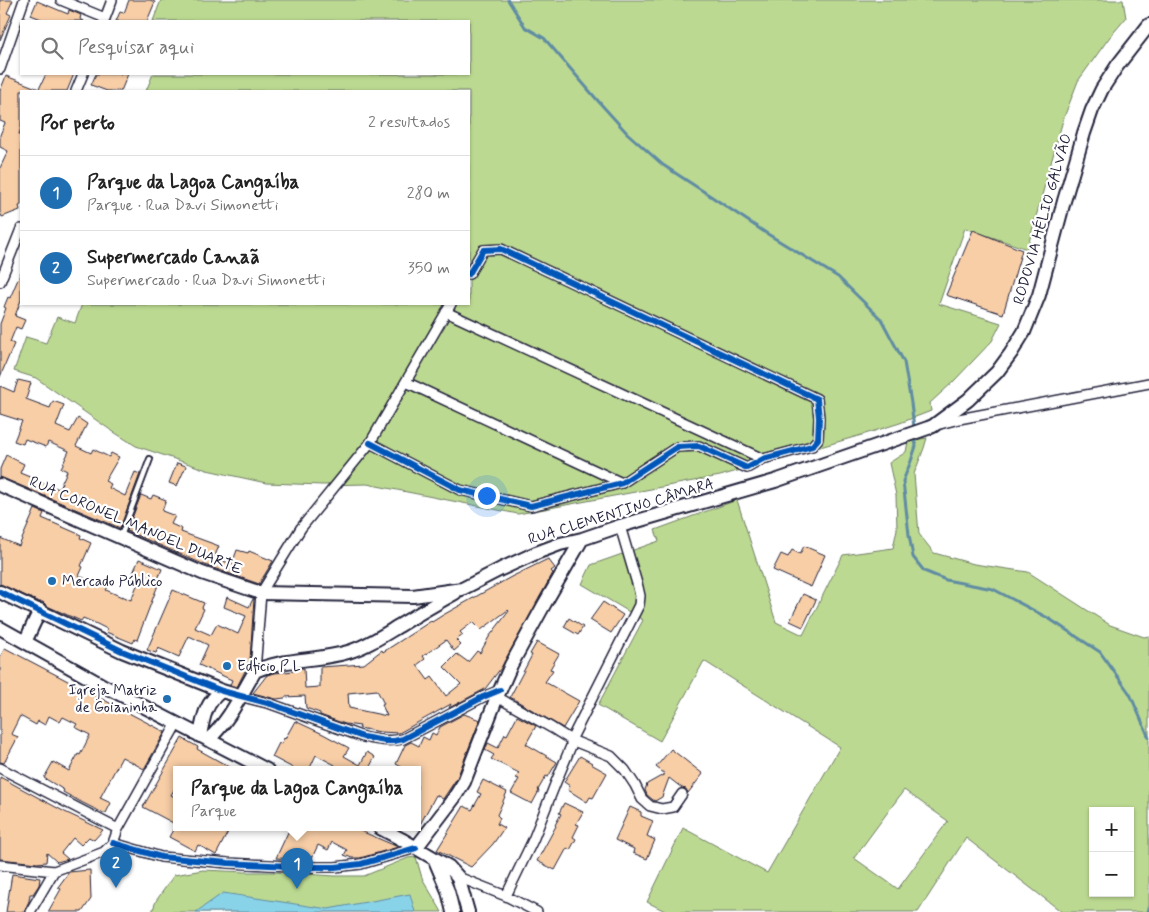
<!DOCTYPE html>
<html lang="pt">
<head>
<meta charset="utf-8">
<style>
	body { margin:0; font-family:Mynerve,sans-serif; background:#f6f6f6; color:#222 }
	.controls { position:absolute; right:15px; bottom:15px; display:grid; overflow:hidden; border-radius:0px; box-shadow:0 1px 4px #0004 }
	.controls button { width:45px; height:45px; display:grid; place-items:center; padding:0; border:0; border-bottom:1px solid #e0e0e0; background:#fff; color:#222; font:25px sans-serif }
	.you { position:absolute; left:486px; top:495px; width:18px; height:18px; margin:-12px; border:4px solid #fff; border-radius:50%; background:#1a73e8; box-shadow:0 0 0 8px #1a73e833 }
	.badge { display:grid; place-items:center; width:32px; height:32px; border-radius:50%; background:#1f6fb2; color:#fff; font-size:16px; font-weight:700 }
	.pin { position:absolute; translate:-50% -41px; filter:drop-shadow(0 1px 2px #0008) }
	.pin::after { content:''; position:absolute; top:26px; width:18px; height:15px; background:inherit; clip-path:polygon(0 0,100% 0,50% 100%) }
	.popup { position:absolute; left:173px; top:766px; width:248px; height:65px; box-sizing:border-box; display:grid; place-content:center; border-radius:0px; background:#fff; filter:drop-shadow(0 1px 4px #0005); font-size:16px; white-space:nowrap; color:#767676 }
	.popup b { font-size:19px; color:#222 }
	.popup::after { content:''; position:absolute; left:50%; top:100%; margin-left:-10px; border:10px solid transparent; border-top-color:#fff }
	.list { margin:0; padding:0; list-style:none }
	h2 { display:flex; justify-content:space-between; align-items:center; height:65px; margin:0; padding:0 20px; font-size:21px }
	h2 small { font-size:16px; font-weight:400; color:#767676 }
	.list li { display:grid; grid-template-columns:32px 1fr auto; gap:15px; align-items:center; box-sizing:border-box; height:75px; padding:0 20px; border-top:1px solid #e0e0e0 }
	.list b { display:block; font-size:19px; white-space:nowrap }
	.list p { margin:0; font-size:16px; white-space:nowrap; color:#767676 }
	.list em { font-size:16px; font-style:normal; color:#767676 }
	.icon { flex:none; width:28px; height:28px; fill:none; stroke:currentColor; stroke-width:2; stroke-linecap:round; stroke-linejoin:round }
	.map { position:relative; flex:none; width:1149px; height:912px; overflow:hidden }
	.search { position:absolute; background:#fff; box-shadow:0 1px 4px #0004; left:20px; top:20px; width:450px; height:55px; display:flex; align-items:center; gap:12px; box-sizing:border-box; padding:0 18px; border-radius:0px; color:#767676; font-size:19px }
	.panel { position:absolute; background:#fff; box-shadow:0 1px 4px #0004; left:20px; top:90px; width:450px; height:215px; border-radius:0px }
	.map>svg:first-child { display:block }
</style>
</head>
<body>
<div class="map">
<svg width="1149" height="912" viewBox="0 0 1149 912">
	<rect width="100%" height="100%" fill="#fff"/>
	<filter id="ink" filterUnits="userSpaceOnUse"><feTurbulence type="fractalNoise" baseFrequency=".02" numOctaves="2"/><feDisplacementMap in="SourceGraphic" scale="10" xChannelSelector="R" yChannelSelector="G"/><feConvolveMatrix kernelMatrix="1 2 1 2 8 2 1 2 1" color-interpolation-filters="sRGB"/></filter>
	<g filter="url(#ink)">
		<!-- green -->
		<path fill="#bcd991" stroke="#6f7e66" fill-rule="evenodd" d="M161,0H1123L1126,18L1109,38L1078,81L1063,120L1027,249L965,228L939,304L1001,323L992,341L953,382L930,403L931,411L900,423L865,434L720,476L518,514L367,484L323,485L266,483L207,470L136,446L109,429L36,378L14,371L26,337L46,343L57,317L75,323L82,304H469V91H146L153,74H469V21H153Z
			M927,438L924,448L914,474L919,534L934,553L974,564L1028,572L1110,625L1144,637L1149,636V912H1062L966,838L918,912H667L647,902L683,828L767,873L840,747L704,661L660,741L598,705L643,620L582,584L591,565L659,541L655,530L737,500L776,622L803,635L843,555L893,548L897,529L896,495L889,463L906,452L908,441ZM904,790L948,821L898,889L854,858ZM1093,811H1130V893H1093Z
			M416,857L422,878L442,912H152L156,901L174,875L203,870L246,872H275L335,876H364L408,858Z"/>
		<!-- water -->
		<path fill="#89d3e9" stroke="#608ca3" d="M223,893L328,909L410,894L415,912H196Z"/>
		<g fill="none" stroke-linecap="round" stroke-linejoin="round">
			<!-- stream -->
			<path stroke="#608ca3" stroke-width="3" d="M508,0L525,27L544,38L599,102L627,133L663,165L709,195L766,233L838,277L881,319L904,362L911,403L914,428
				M915,440L916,446L911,461L903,481L909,535L913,557L924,571L946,580L993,589L1048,618L1100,652L1130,694L1149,738
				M1148,912L1149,908"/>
		</g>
		<!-- building -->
		<path fill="#f8cea7" stroke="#22223b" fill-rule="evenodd" d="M0,0H13L7,13L11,15L0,40Z
			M129,0H150L155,2L147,21H116L120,12L124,13Z
			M37,1L68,14L69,10L81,15L80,19L84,21H46L31,15Z
			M46,74H74L67,91H21V127L19,134H21V205L19,206L20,210L2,217L0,212V168L8,151L0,147V135L5,123L0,121V91L6,76L39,89Z
			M96,74H128L121,91H107L91,85Z
			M973,230L1022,250L1003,314L946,295Z
			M21,272V300L15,316L25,320L21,329L16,327L10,342L14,344L0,377V324L6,308L4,307L8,297L10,298Z
			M18,380L31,383L26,399L50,408L53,401L64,405L56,426L70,432L78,418L87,424L76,446L91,453L93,449L109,457L111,453L119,457L105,481L111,484L109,488L125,496L135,472L140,474L120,528L0,477V469L6,455L24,464L20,473L59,489L67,471L61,468L69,451L48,442L46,447L25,439L23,444L14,441L22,421L0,414V386L14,392Z
			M177,463L186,466L177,486L169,483Z
			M141,495L151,499L153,495L166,500L162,511L175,516L171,524L182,529L181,532L219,546L214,558L232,564L237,550L248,553L249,551L273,561L259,584L205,565L127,531Z
			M35,509L44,513L42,518L81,535L80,538L91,543L81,566L83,567L79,576L108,587L106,590L122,597V596L131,600L138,583L130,580L139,559L162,569L156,584L158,585L137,640L135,639L133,643L106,632L107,629L95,623L83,618L81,621L47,606L43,602H39L0,584V538L19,546Z
			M804,546L825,555L811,587L773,570L781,554L788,557L792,550L800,554Z
			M548,559L555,568L551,571L553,573L501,668L485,689L449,708L451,704L399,733L380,732L359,728L360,726L345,724L320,715V713L306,708L305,696L285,697V698L276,699L253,693L267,675L275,673L294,671V669L304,668L305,688L320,687V667L364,664L382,650L383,652L431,621L432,622L443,615L511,577ZM508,610L509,611L489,637L480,653L477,651L468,662L457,654L444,667L461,684L446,696L432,677L428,680L417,665L425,659L423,656L446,640L454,651L461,645L456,640L463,635L460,632L473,622L481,630ZM377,690L384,704L382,705L387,716L349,708L348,693Z
			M173,590L204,603L202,608L204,609L195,628L211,635L217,624L238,634L246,616L224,607L227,597L249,607L253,599H254L250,660L245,671L237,687L230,685L232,680L199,665L208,645L189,636L179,657L158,648L156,653L147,650Z
			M803,594L816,600L803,627L790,621Z
			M603,602L623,615L611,633L590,620Z
			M569,618L583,627L578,635L564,627Z
			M537,642L559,654L550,669L553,670L545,682L579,701L563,728L510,697L532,655L530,654Z
			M5,648L165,732L144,769L122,757L100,798L111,803L106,813H103L79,801L63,792L64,790L44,778L53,762L69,771L78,754L80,755L90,735L75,727L77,724L63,717L60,722L49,716L45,725L38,721L36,725L20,716L11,734L18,737L4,763L0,762V657Z
			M464,714L480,720L457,778L443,799L436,795L417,830V770H407L396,764L405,745L411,742L419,746L423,737L429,740L432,733L436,735L440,727Z
			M517,716L536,726L526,744L557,762L548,777L546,776L538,790L539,791L532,804L511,793L519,779L516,778L519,773L491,759L494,755L485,750L488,743L498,748L505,734L507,735Z
			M295,721L323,734L349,748L344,756L360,765L367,752L375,757L368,770H369H333L335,765L316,755L309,770H292L293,768L272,757L279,743L281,744L284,738L285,739Z
			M182,738L198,747L197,749L235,770H177V785L171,795L177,798V825L143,807Z
			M671,749L703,774L688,793L686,789L682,788L669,778L662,797L655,801L653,800L647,795L645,790L647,784L665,774L656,767Z
			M580,756L592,763L591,764L607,773L593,798L590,797L587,802L568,790L570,786L564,782Z
			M0,777L65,812L103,830L94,840L89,837L81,845L73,838L61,853L68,859L57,862L47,853L46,862L37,863L0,859Z
			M483,780L507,792L497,815L500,818L497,824L504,828L493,844L471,867L437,850L464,806L472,810L481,794L477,792Z
			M564,803L583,812L576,824L579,825L573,837L576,839L570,850L567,848L555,870L537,861L556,826L555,825L561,814L559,813Z
			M630,807L641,812V816L653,821L647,836L655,840L647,859L633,853L634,849L615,840Z
			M174,828H230L216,855L198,845L195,851L169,837Z
			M290,828H354L398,847L360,858H352L344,855L347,850L332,842L328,850L318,845L311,860L276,858Z
			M90,870L91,899L82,912H48L61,889L58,887L69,872Z
			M12,874L40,878L39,885L33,894H30L29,901L24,912H6Z"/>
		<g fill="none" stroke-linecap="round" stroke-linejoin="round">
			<!-- lane casing -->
			<g stroke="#22223b" stroke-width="8">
				<path id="lane" d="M121,536L150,459"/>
			</g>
			<!-- street casing -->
			<g stroke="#22223b" stroke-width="12">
				<path id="street" d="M61,0L105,18
					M104,21L112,0
					M0,69L24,0
					M76,91L83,74
					M0,282L21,229
					M446,312L763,459
					M406,382L622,483
					M940,424L959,419L1149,383
					M370,443L460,490L531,506L622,483L677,447L699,446L747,468L763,459L812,446L818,439L819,418L817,399L501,249L483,250L469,274
					M255,671L261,593L301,528L370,443L451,304
					M239,696L271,704L363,737C377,740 389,742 403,739L483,697L500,690
					M497,697L552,728L571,740L611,756L625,770L635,785L642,799L650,806L662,809L673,807L682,794
					M0,768L118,829
					M113,843L161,857L228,863L311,867H335L361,864L416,848
					M0,865L54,871L104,852L113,843L118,829L177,723
					M458,877L506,896L537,912
					M506,896L533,840L556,782L571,746V740L639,605L640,596L638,587L620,526
					M30,912L54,871"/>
			</g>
			<!-- secondary casing -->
			<g stroke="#22223b" stroke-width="16">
				<path id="secondary" d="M0,485L202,573L261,593L413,596L462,589L501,569L536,553L560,544L582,539L620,526L775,481L928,428L933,426L968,400L997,372L1011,353L1024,332L1039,295L1064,201L1084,133L1092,110L1102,89L1117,66L1149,25
					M0,592L122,651L222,691L239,696
					M0,628L102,685L267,770
					M25,642L40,610
					M200,736C203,718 206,701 222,691
					M208,740C229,721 241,695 255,671C284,658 318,661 348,652C368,646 385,634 402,624C420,613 437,603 455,593
					M380,828L401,839L449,867L458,877L468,912
					M416,848L454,798L464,782L497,697L511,665L545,603L582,539
					M434,858L448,891L453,912"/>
			</g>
			<!-- lane -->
			<use href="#lane" stroke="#fff" stroke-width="4.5"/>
			<!-- street -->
			<use href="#street" stroke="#fff" stroke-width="9"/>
			<!-- secondary -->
			<use href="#secondary" stroke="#fff" stroke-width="12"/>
			<!-- cycleway casing -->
			<g stroke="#fff" stroke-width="9">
				<path id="cycleway" d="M370,443L460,490L531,506L622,483L677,447L699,446L747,468L763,459L812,446L818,439L819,418L817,399L501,249L483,250L469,274
					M0,592L122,651L222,691L271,704L363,737L385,741H394L403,739L483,697L500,690
					M113,843L161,857L228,863L311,867H335L361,864L416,848"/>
			</g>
			<!-- cycleway -->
			<use href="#cycleway" stroke="#0057b8" stroke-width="6"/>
		</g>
	</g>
	<!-- markers -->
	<g fill="#1f6fb2" stroke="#fff" stroke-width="2">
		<circle cx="52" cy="581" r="5"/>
		<circle cx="227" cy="666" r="5"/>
		<circle cx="167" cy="699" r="5"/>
	</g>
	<g text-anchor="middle" stroke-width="4.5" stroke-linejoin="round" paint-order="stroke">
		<!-- street labels -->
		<g font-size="15" fill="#22223b" stroke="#fff">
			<text transform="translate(1042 219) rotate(-74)" y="5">RODOVIA HÉLIO GALVÃO</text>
			<text transform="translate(621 511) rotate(-17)" y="5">RUA CLEMENTINO CÂMARA</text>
			<text transform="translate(136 525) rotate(23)" y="5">RUA CORONEL MANOEL DUARTE</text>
		</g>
		<!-- poi labels -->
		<g font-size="15" fill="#22223b" stroke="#fff" text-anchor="start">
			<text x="62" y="586">Mercado Público</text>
			<text x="237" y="671">Edficio P L</text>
			<text x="157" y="695" text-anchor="end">Igreja Matriz<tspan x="157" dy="17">de Goianinha</tspan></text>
		</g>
	</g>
</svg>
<div class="controls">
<button>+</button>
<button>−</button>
</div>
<div class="you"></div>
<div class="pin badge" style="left:297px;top:889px">1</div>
<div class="popup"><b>Parque da Lagoa Cangaíba</b>Parque</div>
<div class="pin badge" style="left:116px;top:888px">2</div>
<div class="search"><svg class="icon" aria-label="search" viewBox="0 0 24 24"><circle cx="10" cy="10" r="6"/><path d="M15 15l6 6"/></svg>Pesquisar aqui</div>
<section class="panel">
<h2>Por perto<small>2 resultados</small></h2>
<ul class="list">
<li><span class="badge">1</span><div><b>Parque da Lagoa Cangaíba</b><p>Parque · Rua Davi Simonetti</p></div><em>280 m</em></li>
<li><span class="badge">2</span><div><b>Supermercado Canaã</b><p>Supermercado · Rua Davi Simonetti</p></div><em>350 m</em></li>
</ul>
</section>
</div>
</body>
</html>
